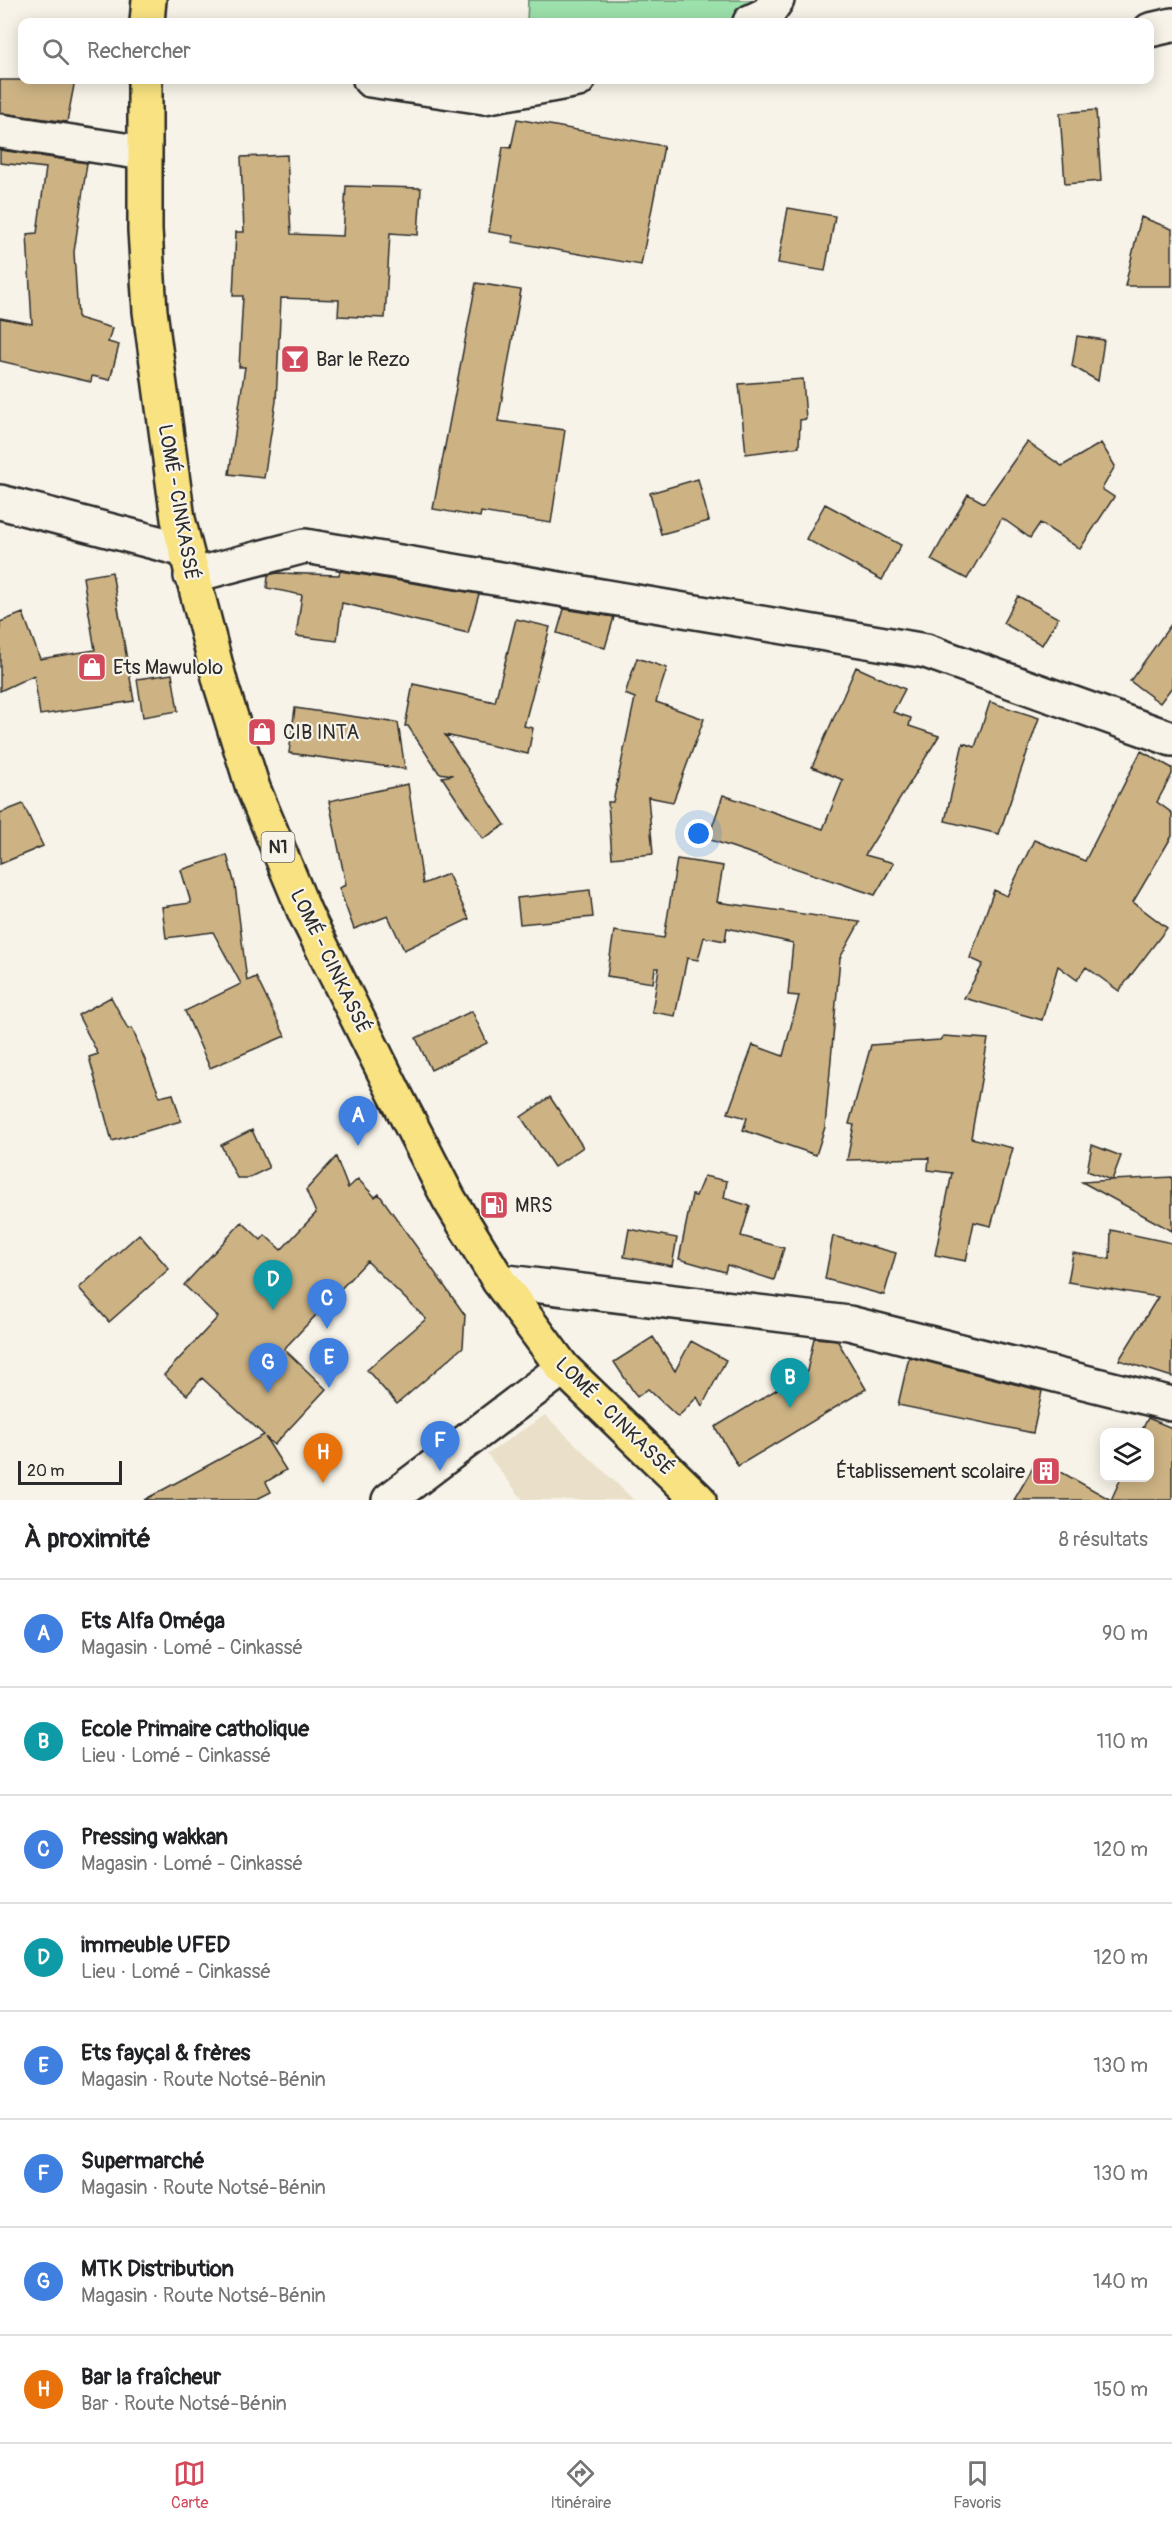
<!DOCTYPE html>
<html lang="fr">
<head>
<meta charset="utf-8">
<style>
	body { margin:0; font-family:Pangolin,sans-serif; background:#f6f6f6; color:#202124 }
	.controls { position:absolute; right:18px; bottom:18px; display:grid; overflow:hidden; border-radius:12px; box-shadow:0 3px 15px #0003 }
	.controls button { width:54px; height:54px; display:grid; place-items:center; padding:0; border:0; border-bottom:2px solid #e0e0e0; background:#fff; color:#202124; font:30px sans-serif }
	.scale { position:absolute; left:18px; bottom:15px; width:104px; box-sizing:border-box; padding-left:6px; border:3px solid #2b2b2b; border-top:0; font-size:16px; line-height:21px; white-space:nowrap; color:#2b2b2b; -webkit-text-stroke:4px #f7f3e8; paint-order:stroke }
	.you { position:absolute; left:699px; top:834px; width:21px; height:21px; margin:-15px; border:4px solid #fff; border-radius:50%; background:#1a73e8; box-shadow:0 0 0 9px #1a73e833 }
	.badge { display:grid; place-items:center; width:39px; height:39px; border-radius:50%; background:#d1495b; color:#fff; font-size:20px; font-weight:700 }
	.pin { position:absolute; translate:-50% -50px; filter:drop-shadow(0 2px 3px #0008) }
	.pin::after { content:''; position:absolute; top:32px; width:21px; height:18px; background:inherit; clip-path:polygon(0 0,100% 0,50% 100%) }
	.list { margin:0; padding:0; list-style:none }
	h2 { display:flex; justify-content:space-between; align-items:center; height:78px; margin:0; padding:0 24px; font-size:26px }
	h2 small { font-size:20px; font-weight:400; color:#757577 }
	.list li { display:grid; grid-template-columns:39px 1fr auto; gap:18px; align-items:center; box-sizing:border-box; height:108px; padding:0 24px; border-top:2px solid #e0e0e0 }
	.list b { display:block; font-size:22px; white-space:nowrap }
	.list p { margin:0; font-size:20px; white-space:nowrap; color:#757577 }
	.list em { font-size:20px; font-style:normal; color:#757577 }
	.icon { flex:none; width:33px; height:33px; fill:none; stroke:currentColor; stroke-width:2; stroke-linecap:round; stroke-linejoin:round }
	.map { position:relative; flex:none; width:1172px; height:1500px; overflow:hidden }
	.search { position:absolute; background:#fff; box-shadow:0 3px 15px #0003; left:18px; right:18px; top:18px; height:66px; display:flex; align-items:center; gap:15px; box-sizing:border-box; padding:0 21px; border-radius:12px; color:#757577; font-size:22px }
	.sheet { height:942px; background:#fff }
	nav { display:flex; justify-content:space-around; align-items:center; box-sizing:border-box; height:84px; border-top:2px solid #e0e0e0; background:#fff; font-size:16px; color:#757577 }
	nav a { display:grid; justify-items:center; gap:3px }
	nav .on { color:#d1495b }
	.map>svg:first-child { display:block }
</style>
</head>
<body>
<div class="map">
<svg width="1172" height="1500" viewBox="0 0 1172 1500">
	<rect width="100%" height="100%" fill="#f7f3e8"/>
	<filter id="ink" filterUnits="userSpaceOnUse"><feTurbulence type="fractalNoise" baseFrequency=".0167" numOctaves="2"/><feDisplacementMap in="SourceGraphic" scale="12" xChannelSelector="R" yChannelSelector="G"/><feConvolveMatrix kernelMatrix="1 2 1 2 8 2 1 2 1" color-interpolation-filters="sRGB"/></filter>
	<g filter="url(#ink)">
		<!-- built -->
		<path fill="#eae0ca" d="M545,1415L634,1500H523L487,1454Z"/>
		<!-- green -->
		<path fill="#9ce0ab" stroke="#64866b" stroke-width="1.5" d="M528,0H762L763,9L732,22H527Z"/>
		<!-- building -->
		<path fill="#cdb384" stroke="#2b2b2b" stroke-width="1.5" d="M0,80H75L67,122L0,113Z
			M1096,110L1101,181L1065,184L1060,113Z
			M517,119L664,146L641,265L512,242L514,236L489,232L503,147L511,148Z
			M0,150L87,163L74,252L78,318L112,328L108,342L119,345L110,380L92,376L91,382L0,361V318L32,324L27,234L37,233L46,168L0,163Z
			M287,155L291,234L343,236L346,186L421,188L418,235L390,233L385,318L338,316L339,300L281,298L276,401L264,478L229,474L245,367H239L243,296H233L236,232H244L241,157Z
			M788,208L835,216L825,271L778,263Z
			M1141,217L1172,229V286H1125Z
			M476,283L521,290L498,421L565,430L551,523L481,512L480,517L433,509Z
			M1077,336L1104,340L1098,381L1072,366Z
			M803,379L806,419L800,420L799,447L746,454L739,384Z
			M1027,442L1062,466L1101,443L1115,466L1102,489L1114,497L1080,549L1040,523L1030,538L1002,518L967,579L931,560L968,494L984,503Z
			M698,479L709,521L661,534L650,493Z
			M825,504L901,545L882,580L806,539Z
			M340,571L479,594L468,633L342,603L337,641L296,636L302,595L267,588L268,575L277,573L339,575Z
			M112,572L134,701L40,715L34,675L0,691V622L23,613L40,659L95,650L83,577Z
			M1018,596L1058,618L1042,645L1003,623Z
			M564,609L614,617L605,648L557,633Z
			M516,619L550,627L524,726L533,728L528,754L445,735L505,825L483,839L442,777L453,775L439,773L408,726H405L413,684L495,702Z
			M1172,623V687L1160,703L1130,681Z
			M637,658L667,668L656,702L704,719L673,802L648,797L653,854L612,858L608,802H613L635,698L625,694Z
			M856,667L905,689L893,712L911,718L909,726L939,736L865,855L894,863L875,895L708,839L723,795L823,829L843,780L812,767Z
			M172,674L178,711L143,717L137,679Z
			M990,702L1039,718L999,834L945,821L963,743L975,747Z
			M295,708L398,723L405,769L289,753Z
			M1141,751L1172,768V774L1157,802L1172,813V836L1133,902L1167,928L1119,991L1086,967L1077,980L1058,966L1042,1020L964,998L983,964L970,958L994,890L1007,896L1034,840L1085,861Z
			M408,784L423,884L448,874L469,919L404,950L388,916L354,929L339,888L346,885L329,801Z
			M23,804L43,846L0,864V813Z
			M227,855L235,885L247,981L256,977L285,1036L210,1068L185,1011L241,984L213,932L166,938L162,907L191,903L181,870Z
			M677,859L723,866L717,902L860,922L840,958L825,1127L816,1155L743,1130L747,1118L728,1113L753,1045L783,1056L799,996L788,995L793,943L727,928L725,941L704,937L698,960L687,958L675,1016L652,1012L659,968H655L653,983L607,976L614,931L664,938Z
			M590,890L593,917L520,924L517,898Z
			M111,997L128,1029L132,1028L160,1097L173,1094L181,1121L112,1141L89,1057L98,1054L78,1015Z
			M472,1011L487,1043L431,1070L416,1038Z
			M943,1036L988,1039L971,1138L1013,1148L991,1226L974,1222L966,1261L935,1255L952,1173L928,1170L929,1158L847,1160L854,1125L849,1124L871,1045L940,1040Z
			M550,1097L583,1147L554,1167L521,1117Z
			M252,1130L269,1168L248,1178H237L221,1145Z
			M1092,1145L1121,1156L1112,1180L1172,1177V1231L1082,1182L1111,1180L1087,1171Z
			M336,1157L348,1188L358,1179L375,1197L379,1194L465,1315L463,1347L397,1404L367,1370L426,1319L367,1261L284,1349L326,1389L274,1445L265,1437L286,1470L266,1482L271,1492L255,1500H144L264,1435L202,1378L187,1395L164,1375L218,1317L184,1285L242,1222L261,1240L265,1235L281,1250L316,1213L306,1190Z
			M704,1176L727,1181L724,1198L750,1206L741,1236L784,1248L774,1280L727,1265L725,1272L679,1259L692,1195L696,1196Z
			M629,1229L677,1238L672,1266L624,1257Z
			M1111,1230L1172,1243V1377L1119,1360L1158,1297L1068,1282L1073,1253L1110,1259Z
			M139,1234L169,1269L109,1322L79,1288Z
			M833,1236L896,1253L884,1295L825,1279Z
			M653,1337L675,1371L691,1341L726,1360L702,1406L697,1397L678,1417L648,1389L637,1397L614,1362Z
			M814,1338L837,1340L866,1389L738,1466L715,1427L807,1371Z
			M909,1357L1042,1391L1033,1433L898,1405Z
			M1148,1418L1172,1428V1500H1014L1038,1459L1111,1500L1121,1478H1149V1432H1141Z"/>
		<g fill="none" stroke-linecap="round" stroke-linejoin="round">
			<!-- minor casing -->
			<g stroke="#2b2b2b" stroke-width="38">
				<path id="minor" d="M750,22L767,14L777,0
					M1150,30L1172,25
					M370,80L484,97L578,80
					M0,131L144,153
					M0,502L185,550
					M191,576L305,546L926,651L1172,739
					M499,1281L849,1323L1172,1404"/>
			</g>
			<!-- secondary casing -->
			<g stroke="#2b2b2b" stroke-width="38">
				<path id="secondary" d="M389,1500L563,1368"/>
			</g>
			<!-- trunk casing -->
			<g stroke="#2b2b2b" stroke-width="38">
				<path id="trunk" d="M147,22L149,0
					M145,80V230L150,311L178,519L221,685L253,788L305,913L395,1094L449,1199L499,1281L563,1368L699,1500"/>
			</g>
			<!-- minor -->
			<use href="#minor" stroke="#f7f3e8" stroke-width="33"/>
			<!-- secondary -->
			<use href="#secondary" stroke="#f7f3e8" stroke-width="33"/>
			<!-- trunk -->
			<use href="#trunk" stroke="#f8e281" stroke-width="33"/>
		</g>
	</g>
	<!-- icons -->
	<defs>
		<g id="bar-square" transform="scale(1.5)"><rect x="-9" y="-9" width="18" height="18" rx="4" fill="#d1495b" stroke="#f7f3e8"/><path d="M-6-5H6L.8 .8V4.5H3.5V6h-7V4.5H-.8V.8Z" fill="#fff"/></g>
		<g id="shop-square" transform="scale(1.5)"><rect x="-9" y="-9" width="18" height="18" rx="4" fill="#d1495b" stroke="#f7f3e8"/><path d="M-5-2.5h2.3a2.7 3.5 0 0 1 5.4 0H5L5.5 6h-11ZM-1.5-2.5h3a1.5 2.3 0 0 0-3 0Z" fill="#fff"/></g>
		<g id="fuel-square" transform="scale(1.5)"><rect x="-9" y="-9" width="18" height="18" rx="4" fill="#d1495b" stroke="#f7f3e8"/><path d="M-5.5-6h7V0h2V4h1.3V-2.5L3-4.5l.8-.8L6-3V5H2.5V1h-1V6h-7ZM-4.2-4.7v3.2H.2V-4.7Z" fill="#fff"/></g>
		<g id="building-square" transform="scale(1.5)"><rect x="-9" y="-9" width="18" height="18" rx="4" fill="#d1495b" stroke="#f7f3e8"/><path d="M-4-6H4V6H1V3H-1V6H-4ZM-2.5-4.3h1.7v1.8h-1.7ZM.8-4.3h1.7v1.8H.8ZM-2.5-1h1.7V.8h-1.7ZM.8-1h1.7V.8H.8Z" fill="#fff"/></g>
	</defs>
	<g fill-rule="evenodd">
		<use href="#bar-square" x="295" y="359"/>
		<use href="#shop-square" x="92" y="667"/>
		<use href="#shop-square" x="262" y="732"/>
		<use href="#fuel-square" x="494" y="1205"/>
		<use href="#building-square" x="1046" y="1471"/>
	</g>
	<g text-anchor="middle" stroke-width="4.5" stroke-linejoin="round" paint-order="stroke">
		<!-- shield labels -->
		<rect fill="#f7f3e8" stroke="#686764" stroke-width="1.5" x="261.5" y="832" width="33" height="30" rx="4.5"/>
		<g font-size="18" font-weight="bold" fill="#2b2b2b">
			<text x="278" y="853">N1</text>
		</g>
		<!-- poi labels -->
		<g font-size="20" fill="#2b2b2b" stroke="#f7f3e8" text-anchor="start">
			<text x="316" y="366">Bar le Rezo</text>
			<text x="113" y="674">Ets Mawulolo</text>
			<text x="283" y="739">CIB INTA</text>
			<text x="515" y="1212">MRS</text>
			<text x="1025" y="1478" text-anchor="end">Établissement scolaire</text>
		</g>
		<!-- street labels -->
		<g font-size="20" fill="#2b2b2b" stroke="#f7f3e8">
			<text transform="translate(179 502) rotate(80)" y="7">LOMÉ - CINKASSÉ</text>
			<text transform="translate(331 961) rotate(64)" y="7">LOMÉ - CINKASSÉ</text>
			<text transform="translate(615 1416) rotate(45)" y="7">LOMÉ - CINKASSÉ</text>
		</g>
	</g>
</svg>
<div class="controls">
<button><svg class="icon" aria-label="layers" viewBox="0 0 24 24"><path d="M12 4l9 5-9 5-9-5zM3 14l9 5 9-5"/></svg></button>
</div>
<div class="scale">20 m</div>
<div class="you"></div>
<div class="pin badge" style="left:358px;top:1146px;background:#3f7fe0">A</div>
<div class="pin badge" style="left:790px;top:1408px;background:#0f9aa8">B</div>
<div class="pin badge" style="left:327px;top:1329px;background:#3f7fe0">C</div>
<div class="pin badge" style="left:273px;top:1310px;background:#0f9aa8">D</div>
<div class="pin badge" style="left:329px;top:1388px;background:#3f7fe0">E</div>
<div class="pin badge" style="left:440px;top:1471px;background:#3f7fe0">F</div>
<div class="pin badge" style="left:268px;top:1393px;background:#3f7fe0">G</div>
<div class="pin badge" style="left:323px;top:1483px;background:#e8710a">H</div>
<div class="search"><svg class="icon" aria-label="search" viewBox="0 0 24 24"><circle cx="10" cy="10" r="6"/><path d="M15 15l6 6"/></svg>Rechercher</div>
</div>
<section class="sheet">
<h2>À proximité<small>8 résultats</small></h2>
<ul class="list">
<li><span class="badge" style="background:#3f7fe0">A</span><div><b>Ets Alfa Oméga</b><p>Magasin · Lomé - Cinkassé</p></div><em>90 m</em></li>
<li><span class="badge" style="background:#0f9aa8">B</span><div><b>Ecole Primaire catholique</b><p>Lieu · Lomé - Cinkassé</p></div><em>110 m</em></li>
<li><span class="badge" style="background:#3f7fe0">C</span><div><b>Pressing wakkan</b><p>Magasin · Lomé - Cinkassé</p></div><em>120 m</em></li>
<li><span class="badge" style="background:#0f9aa8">D</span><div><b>immeuble UFED</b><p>Lieu · Lomé - Cinkassé</p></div><em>120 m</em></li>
<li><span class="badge" style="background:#3f7fe0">E</span><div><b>Ets fayçal &amp; frères</b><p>Magasin · Route Notsé-Bénin</p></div><em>130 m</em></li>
<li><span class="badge" style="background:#3f7fe0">F</span><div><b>Supermarché</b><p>Magasin · Route Notsé-Bénin</p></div><em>130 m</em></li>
<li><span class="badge" style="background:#3f7fe0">G</span><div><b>MTK Distribution</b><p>Magasin · Route Notsé-Bénin</p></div><em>140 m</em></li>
<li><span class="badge" style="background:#e8710a">H</span><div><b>Bar la fraîcheur</b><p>Bar · Route Notsé-Bénin</p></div><em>150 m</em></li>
</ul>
</section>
<nav>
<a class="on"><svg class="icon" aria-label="map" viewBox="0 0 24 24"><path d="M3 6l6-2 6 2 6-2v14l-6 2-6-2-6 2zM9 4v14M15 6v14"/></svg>Carte</a>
<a><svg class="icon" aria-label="directions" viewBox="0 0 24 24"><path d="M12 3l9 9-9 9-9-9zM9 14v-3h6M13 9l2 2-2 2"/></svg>Itinéraire</a>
<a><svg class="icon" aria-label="saved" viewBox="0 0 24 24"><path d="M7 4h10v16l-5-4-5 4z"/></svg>Favoris</a>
</nav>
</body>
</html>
